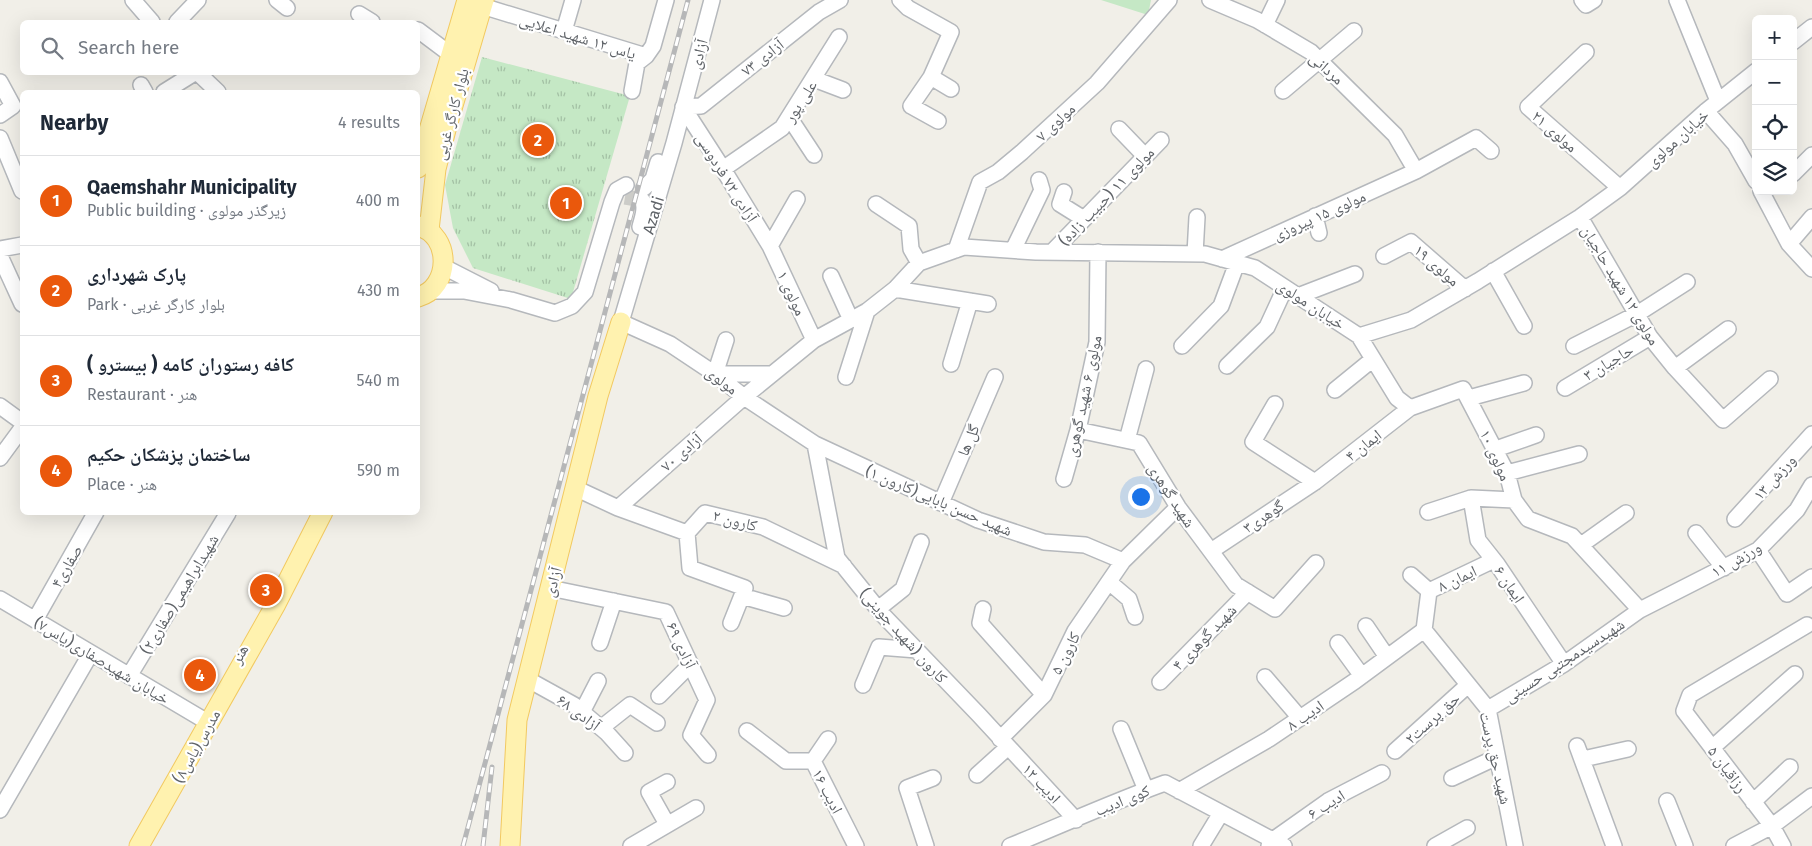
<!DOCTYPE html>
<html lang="en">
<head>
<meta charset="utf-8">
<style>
	body { margin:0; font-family:"Fira Sans","Noto Naskh Arabic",sans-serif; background:#f6f6f7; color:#1f2937 }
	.controls { position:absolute; right:15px; top:15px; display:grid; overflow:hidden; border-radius:8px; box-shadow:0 5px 20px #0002 }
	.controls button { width:45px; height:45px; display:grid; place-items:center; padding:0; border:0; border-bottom:1px solid #e0e1e3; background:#fff; color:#1f2937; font:25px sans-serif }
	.you { position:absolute; left:1140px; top:496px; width:18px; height:18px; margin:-12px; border:4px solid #fff; border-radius:50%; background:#1a73e8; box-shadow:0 0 0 8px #1a73e833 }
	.badge { display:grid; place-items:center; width:32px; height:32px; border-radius:50%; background:#ea580c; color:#fff; font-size:16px; font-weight:700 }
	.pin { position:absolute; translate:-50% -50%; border:2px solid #fff; box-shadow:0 1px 5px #0006 }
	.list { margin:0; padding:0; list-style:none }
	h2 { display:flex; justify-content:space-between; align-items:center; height:65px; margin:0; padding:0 20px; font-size:21px }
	h2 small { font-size:16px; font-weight:400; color:#747a83 }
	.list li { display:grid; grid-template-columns:32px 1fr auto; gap:15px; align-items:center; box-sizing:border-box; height:90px; padding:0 20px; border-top:1px solid #e0e1e3 }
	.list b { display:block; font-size:19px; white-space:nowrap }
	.list p { margin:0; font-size:16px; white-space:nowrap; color:#747a83 }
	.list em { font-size:16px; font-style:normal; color:#747a83 }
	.icon { flex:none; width:28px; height:28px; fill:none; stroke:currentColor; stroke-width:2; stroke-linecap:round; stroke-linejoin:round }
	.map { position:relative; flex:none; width:1812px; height:846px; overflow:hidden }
	.search { position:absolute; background:#fff; box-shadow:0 5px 20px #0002; left:20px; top:20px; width:400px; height:55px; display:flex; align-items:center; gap:12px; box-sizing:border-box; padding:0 18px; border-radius:8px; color:#747a83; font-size:19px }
	.panel { position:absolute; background:#fff; box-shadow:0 5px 20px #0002; left:20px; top:90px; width:400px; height:425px; border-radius:8px }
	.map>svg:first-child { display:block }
</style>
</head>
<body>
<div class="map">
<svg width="1812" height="846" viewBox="0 0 1812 846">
	<defs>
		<pattern id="park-tufts" width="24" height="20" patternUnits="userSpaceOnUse" patternTransform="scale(1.25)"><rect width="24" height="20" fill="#c5e8c5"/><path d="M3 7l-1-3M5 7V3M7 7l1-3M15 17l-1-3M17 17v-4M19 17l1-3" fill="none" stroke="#a3c0a4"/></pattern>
	</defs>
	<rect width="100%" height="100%" fill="#f1efe8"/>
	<!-- park -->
	<path fill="url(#park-tufts)" d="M482,57L630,96L571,299L473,268L453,228L445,185Z"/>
	<!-- garden -->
	<path fill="#c5e8c5" d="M1101,0H1151L1148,15Z"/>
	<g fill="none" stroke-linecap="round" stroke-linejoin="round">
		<!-- minor-tunnel -->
		<path stroke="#ccccc8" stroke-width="15" stroke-dasharray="15 8" stroke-linecap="butt" d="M625,197L642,200"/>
		<!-- minor casing -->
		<g stroke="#b5b8bc" stroke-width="18">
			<path id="minor" d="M133,0L152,22
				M277,0L287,8
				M900,0L908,8L951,32L931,77L911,106L938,121
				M1210,0L1257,20L1311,52L1395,135L1416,171
				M1582,0L1586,5L1594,0
				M1677,0L1718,101
				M482,6L646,56
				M359,14L372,22
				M177,22L198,0
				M1265,25L1277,0
				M418,30L450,54
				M564,31L573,0
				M1793,42L1812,27
				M1586,52L1528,107L1620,188
				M197,72L218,92
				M931,77L951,89
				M814,79L843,90
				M0,82L13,106L0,115
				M141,85L145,92
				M632,91L637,63L646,56L653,46L666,0
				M1283,91L1354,31
				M164,92L196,72
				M683,107L723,169L770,246L814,340
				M683,107L701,106L819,12L840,0
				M1706,111L1735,144L1756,181
				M789,117L814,155
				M1119,129L1145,156
				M0,138L22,191
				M723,169L782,128L839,37
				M1793,174L1812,155
				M644,188L653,179L658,162
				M1761,191L1789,244L1812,269
				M1064,192L1060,204L1084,219
				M876,204L909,226L911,249L919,263
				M1315,216L1319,233
				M1580,217L1650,337L1675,368L1723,420L1770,379
				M640,227C642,218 647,208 642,200
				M1789,244L1812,217
				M770,246L797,199
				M0,249L22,245
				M956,250L980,182L998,172L1022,152L1097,83L1169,0
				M1013,250L1042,190L1039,180
				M1052,252L1161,140
				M1195,254L1197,217
				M0,256L22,304
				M1384,256L1411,242L1465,289
				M1222,259L1416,171L1476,138L1491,151
				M444,267L491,291
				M1493,271L1524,326
				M831,276L851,320
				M895,289L988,304
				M430,291H464L511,300L555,313L572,306L585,292L612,202L617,190L626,185
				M1298,296L1355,274
				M621,322L670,344L715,374L744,397L815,444L837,558L882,614L979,715L1076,820
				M621,322L674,143L712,0
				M1359,336L1397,398L1410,408L1463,389L1507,473L1514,500L1528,519L1572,536L1640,610
				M726,340L715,374H772
				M1182,346L1221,306L1237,263
				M1574,346L1637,314L1687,282
				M951,364L970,301
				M1227,366L1267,327L1285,288
				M1675,368L1728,329
				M846,377L867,311
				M1565,388L1650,337
				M1335,390L1373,359
				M1469,398L1524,383
				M1275,404L1253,442L1315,482
				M0,406L22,422
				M1078,430L1139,443L1178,507L1236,585L1275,609L1316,563
				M1127,440L1146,369
				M815,444L978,520L1044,542L1085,545L1123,561
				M1496,449L1536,435
				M0,458L22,428
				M1507,473L1579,454
				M1064,479L1078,430L1097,342L1098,252
				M575,488L618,508L687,533L705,513L763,527L844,566
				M1514,500L1471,498L1478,540L1497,564L1564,664
				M941,503L995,377
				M618,508L744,397L814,340L867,311L895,289L919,263L964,247L1036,252L1205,254L1255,268L1359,336L1411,320L1478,281L1580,217L1620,188L1706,111L1756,71
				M1428,512L1471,498
				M1735,519L1812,434
				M687,533L690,568L745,588L731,623
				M1696,533L1724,568
				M1581,545L1626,513
				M1758,550L1787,594L1812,577
				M1211,551L1315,482L1410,408
				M1411,575L1429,591
				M1109,582L1129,599L1135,617
				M550,588L666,612L707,700L691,735L708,755
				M742,596L784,608
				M0,599L204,720
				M878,609L903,589L921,542
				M983,609L980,623L1044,695
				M35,620L96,512
				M1366,626L1387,657
				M1424,630L1488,709L1515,846
				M1424,630L1429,591L1494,560
				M600,643L614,601
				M1338,643L1362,676
				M129,676L228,513L226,512
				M1265,677L1300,718
				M527,679L574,705L607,733L625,753
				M1160,682L1248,592
				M863,685L879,647L917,650
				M659,696L691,664
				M1488,709L1564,664L1640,610L1758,550L1797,510L1812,485
				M582,712L598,681
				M601,728L630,705L657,723
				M1121,729L1146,790
				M747,731L786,761H813
				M828,739L813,761L856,846
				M1000,739L1044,695L1075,631L1123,561L1178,507
				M1577,746L1614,846
				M1712,748L1795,674
				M1395,751L1468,685
				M1583,759L1628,749
				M977,775L1008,747
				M1452,778L1497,757
				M1179,791L1269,739L1355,681L1424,630
				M1667,801L1685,846
				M1753,802L1790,767
				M0,810L91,653
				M667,824L649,792L667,782
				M631,846L696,808
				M926,846L907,788L933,778
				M1010,846C1062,825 1112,802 1165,783L1284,846
				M1201,846L1221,813
				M1269,846L1273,840L1328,801L1382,773
				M1435,846L1467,828
				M1734,846L1772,826L1812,796
				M1783,846L1772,826L1684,711L1690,695L1807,625"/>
		</g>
		<!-- major casing -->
		<g stroke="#f2c960" stroke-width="21">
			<path id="major" d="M418,168L467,0
				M418,226C452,235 451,288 418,297
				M429,230L436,169L447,126L484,0
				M139,846L276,604L323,512
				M510,846L517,720L598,396L621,322"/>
		</g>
		<!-- minor -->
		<use href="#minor" stroke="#fff" stroke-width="15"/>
		<!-- major -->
		<use href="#major" stroke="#fff2af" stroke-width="19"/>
		<!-- rail casing -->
		<g stroke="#b6b7b8" stroke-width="5">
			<path id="rail" d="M463,846L688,0
				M483,846L492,767"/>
		</g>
		<!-- rail -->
		<use href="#rail" stroke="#fff" stroke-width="3" stroke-dasharray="9" stroke-linecap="butt"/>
	</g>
	<g text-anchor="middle" stroke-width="4.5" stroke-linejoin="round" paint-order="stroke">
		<!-- street labels -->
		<g font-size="16" fill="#5f6368" stroke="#fff">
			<text transform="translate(578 36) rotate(17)" y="6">یاس ۱۲ شهید اعلایی</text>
			<text transform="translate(698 54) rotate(-75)" y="6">آزادی</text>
			<text transform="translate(762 57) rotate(-38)" y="6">آزادی ۷۳</text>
			<text transform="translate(1327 68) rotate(42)" y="6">مردانی</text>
			<text transform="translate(800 101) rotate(-57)" y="6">علی پور</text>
			<text transform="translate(451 114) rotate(-75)" y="6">بلوار کارگر غربی</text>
			<text transform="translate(1055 122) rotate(-43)" y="6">مولوی ۷</text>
			<text transform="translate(1555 131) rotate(41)" y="6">مولوی ۲۱</text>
			<text transform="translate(1677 138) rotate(-42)" y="6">خیابان مولوی</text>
			<text transform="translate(727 177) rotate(58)" y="6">آزادی ۷۲ فردوسی</text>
			<text transform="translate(1106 196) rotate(-46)" y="6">مولوی ۱۱ (حبیب زاده)</text>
			<text transform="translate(653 215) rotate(-73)" y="6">Azadi</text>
			<text transform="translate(1319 215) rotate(-24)" y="6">مولوی ۱۵ پیروزی</text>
			<text transform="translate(1437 265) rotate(41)" y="6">مولوی ۱۹</text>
			<text transform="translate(1621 285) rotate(59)" y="6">مولوی ۱۲ شهید حاجیان</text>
			<text transform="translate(792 293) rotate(65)" y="6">مولوی ۱</text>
			<text transform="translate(1311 304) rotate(33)" y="6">خیابان مولوی</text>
			<text transform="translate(1608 362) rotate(-31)" y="6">حاجیان ۳</text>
			<text transform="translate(722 380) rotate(37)" y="6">مولوی</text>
			<text transform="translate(1083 396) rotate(-78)" y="6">مولوی ۶ شهید گوهری</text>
			<text transform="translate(968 440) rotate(-67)" y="6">گل ها</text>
			<text transform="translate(1363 445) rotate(-38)" y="6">ایمان ۴</text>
			<text transform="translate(681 452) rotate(-41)" y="6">آزادی ۷۰</text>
			<text transform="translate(1496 455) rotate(66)" y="6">مولوی ۱۰</text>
			<text transform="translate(1774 477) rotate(-48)" y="6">ورزش ۱۳</text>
			<text transform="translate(1172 495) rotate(57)" y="6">شهید گوهری</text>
			<text transform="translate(939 500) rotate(23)" y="6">شهید حسن بابایی(کارون ۱)</text>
			<text transform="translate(1263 516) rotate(-34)" y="6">گوهری۳</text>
			<text transform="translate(735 520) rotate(14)" y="6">کارون ۲</text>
			<text transform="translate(1736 559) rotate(-30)" y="6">ورزش ۱۱</text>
			<text transform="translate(66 566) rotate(-60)" y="6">صفاری۴</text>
			<text transform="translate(1457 578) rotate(-25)" y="6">ایمان ۸</text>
			<text transform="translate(552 582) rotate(-75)" y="6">آزادی</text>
			<text transform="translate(1510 584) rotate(56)" y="6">ایمان ۶</text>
			<text transform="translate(179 594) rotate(-59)" y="6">شهیدابراهیمی(صفاری۲)</text>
			<text transform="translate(904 635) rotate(48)" y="6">کارون (شهید جوینی)</text>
			<text transform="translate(1204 637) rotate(-46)" y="6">شهید گوهری ۴</text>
			<text transform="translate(682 645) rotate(65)" y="6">آزادی ۶۹</text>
			<text transform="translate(1065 653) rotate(-63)" y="6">کارون ۵</text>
			<text transform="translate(239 654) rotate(-62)" y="6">هنر</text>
			<text transform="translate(102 660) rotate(31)" y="6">خیابان شهیدصفاری(یاس۷)</text>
			<text transform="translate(1564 660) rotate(-33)" y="6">شهیدسیدمجتبی حسینی</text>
			<text transform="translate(579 712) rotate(37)" y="6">آزادی ۶۸</text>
			<text transform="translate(1305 715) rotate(-34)" y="6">ادیب ۸</text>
			<text transform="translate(1432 718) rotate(-42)" y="6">حق پرست۲</text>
			<text transform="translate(196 746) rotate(-61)" y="6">مدرس(یاس۸)</text>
			<text transform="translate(1496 758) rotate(77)" y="6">شهید حق پرست</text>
			<text transform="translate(1728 769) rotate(53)" y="6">رزاقیان ۵</text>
			<text transform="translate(1042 783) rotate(47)" y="6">ادیب ۱۲</text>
			<text transform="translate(828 791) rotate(63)" y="6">ادیب ۱۶</text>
			<text transform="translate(1122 800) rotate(-22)" y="6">کوی ادیب</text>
			<text transform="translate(1326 804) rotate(-32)" y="6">ادیب ۶</text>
		</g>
	</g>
</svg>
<div class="controls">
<button>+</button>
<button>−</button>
<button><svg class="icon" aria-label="locate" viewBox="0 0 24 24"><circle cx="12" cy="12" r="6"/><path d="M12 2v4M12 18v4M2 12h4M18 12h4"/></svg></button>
<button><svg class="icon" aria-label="layers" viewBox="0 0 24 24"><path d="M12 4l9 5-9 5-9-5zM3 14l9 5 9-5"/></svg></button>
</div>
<div class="you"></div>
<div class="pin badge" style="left:566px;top:203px">1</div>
<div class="pin badge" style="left:538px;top:140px">2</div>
<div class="pin badge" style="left:266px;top:590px">3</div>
<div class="pin badge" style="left:200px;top:675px">4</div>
<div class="search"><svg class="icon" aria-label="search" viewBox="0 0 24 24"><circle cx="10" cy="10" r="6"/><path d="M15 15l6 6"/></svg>Search here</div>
<section class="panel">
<h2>Nearby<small>4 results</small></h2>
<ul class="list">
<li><span class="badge">1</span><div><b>Qaemshahr Municipality</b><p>Public building · زیرگذر مولوی</p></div><em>400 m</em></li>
<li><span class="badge">2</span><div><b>پارک شهرداری</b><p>Park · بلوار کارگر غربی</p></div><em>430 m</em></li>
<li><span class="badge">3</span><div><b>کافه رستوران کامه ( بیسترو )</b><p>Restaurant · هنر</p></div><em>540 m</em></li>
<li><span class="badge">4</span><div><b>ساختمان پزشکان حکیم</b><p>Place · هنر</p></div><em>590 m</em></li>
</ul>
</section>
</div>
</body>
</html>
